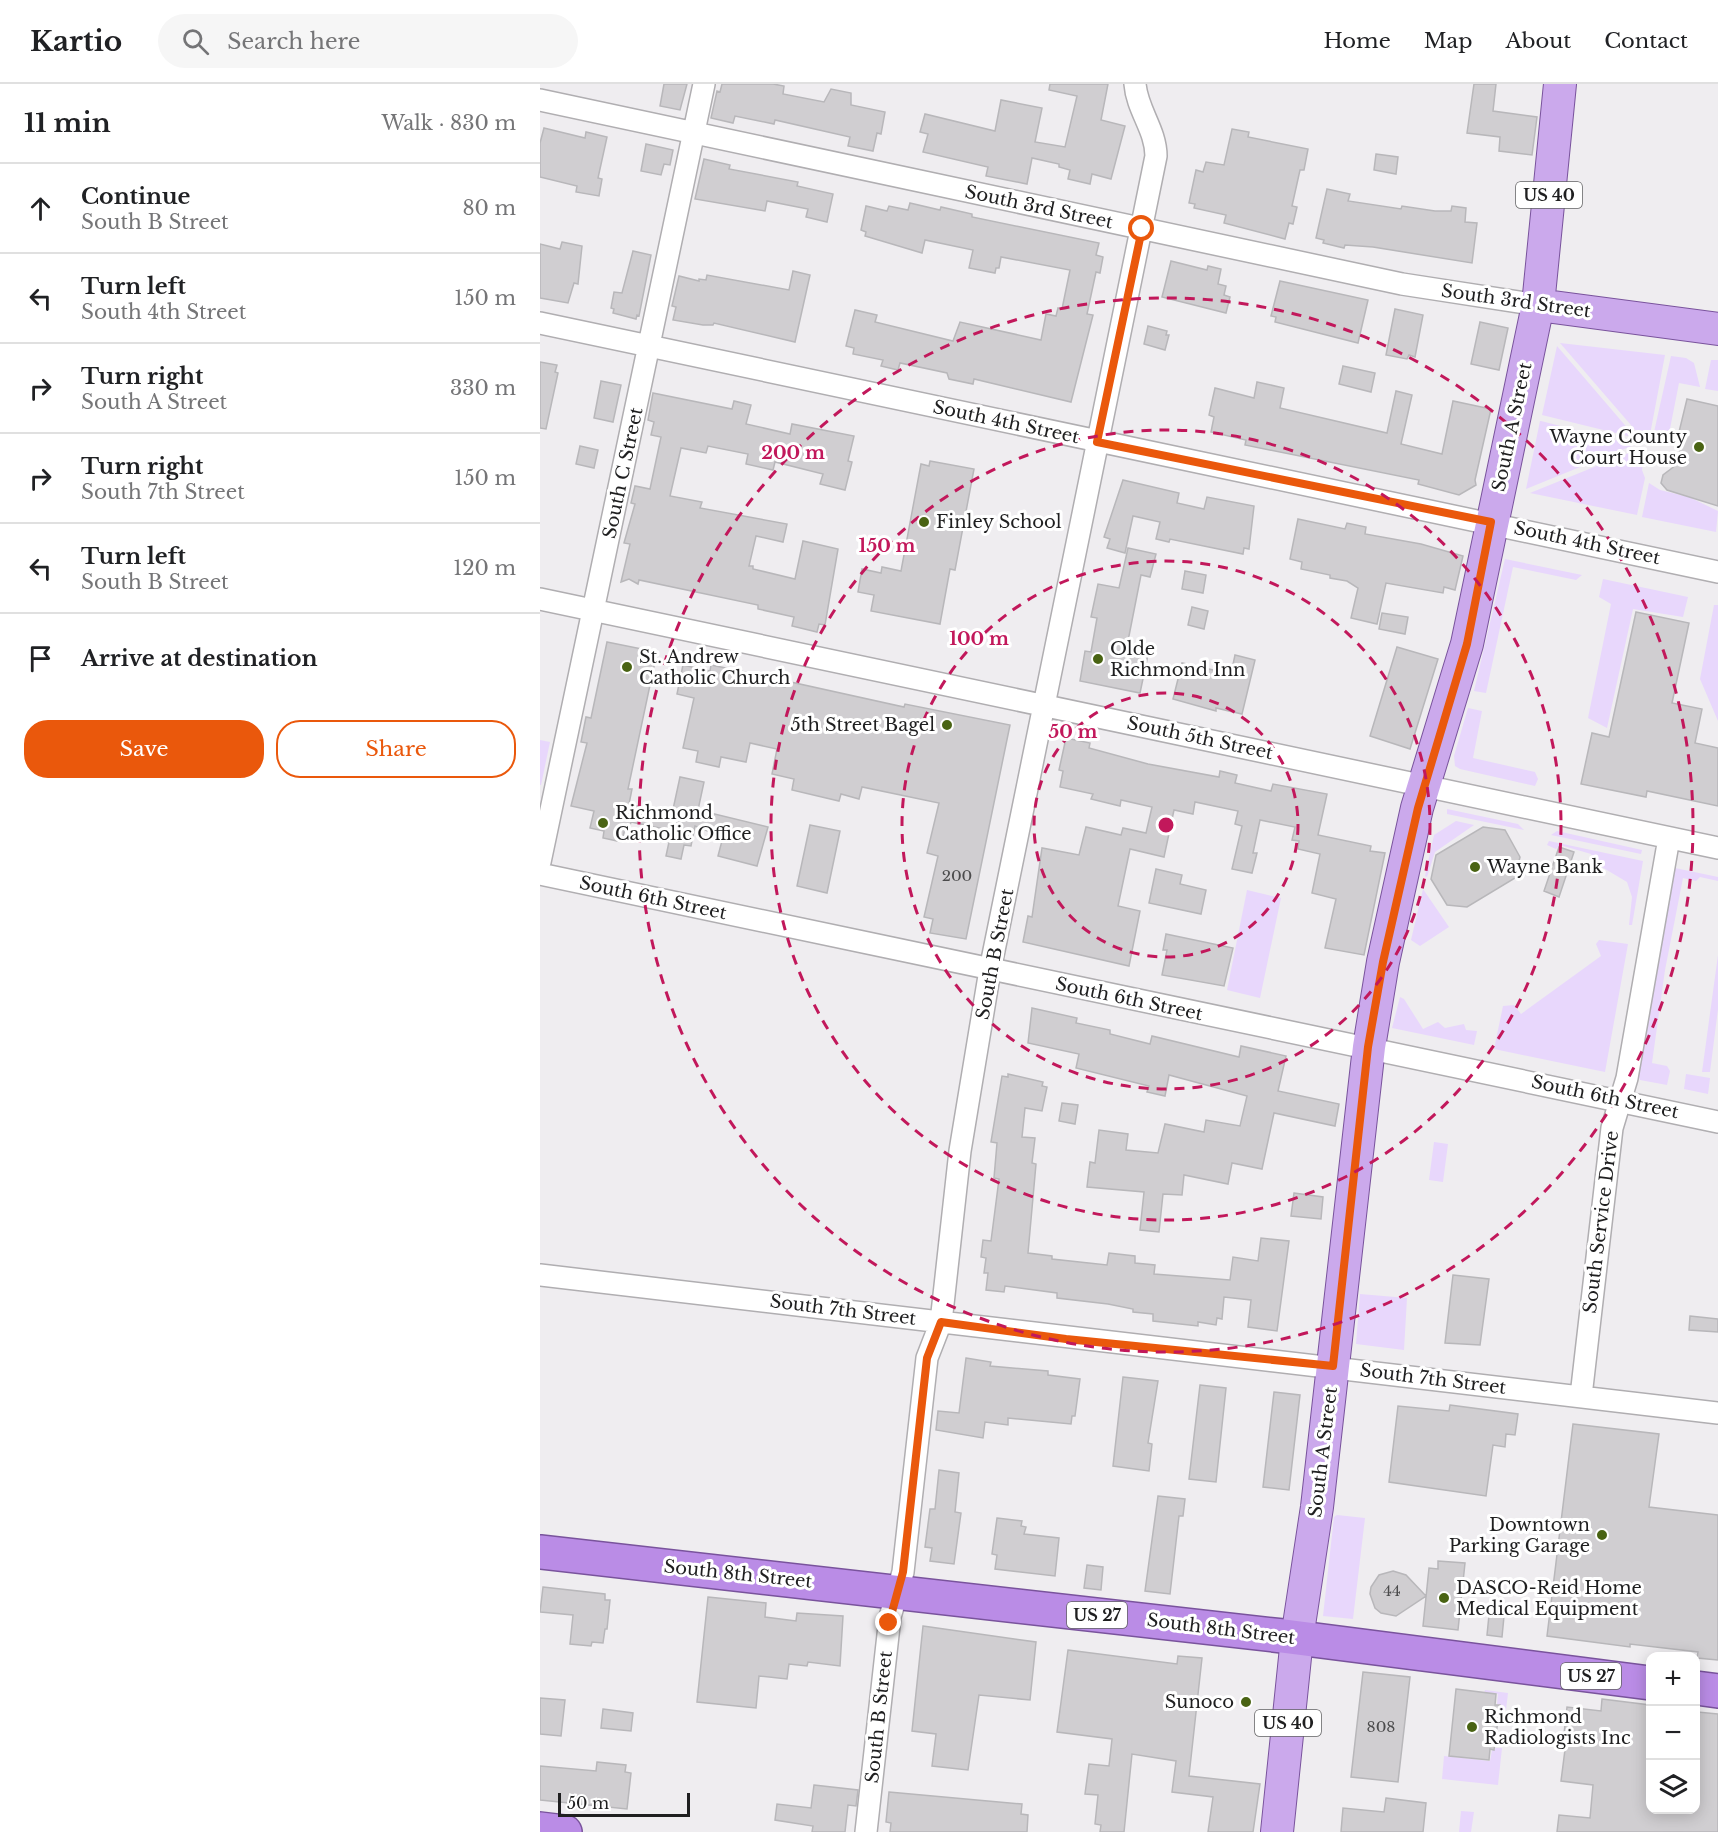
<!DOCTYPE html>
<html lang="en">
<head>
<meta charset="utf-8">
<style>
	body { margin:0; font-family:"Libre Baskerville",serif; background:#f6f6f6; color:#202124 }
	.controls { position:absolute; right:18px; bottom:18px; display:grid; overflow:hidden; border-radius:12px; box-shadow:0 3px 15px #0003 }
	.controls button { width:54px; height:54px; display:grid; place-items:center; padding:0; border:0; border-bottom:2px solid #e0e0e0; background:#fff; color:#202124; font:30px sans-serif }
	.scale { position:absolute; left:18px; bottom:15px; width:132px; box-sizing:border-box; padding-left:6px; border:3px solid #1f1f20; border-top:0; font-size:16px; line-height:21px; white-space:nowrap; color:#1f1f20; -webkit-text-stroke:4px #fff; paint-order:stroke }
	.stop { position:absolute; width:18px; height:18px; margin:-14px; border:4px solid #ea580c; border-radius:50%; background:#fff }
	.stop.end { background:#ea580c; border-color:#fff; box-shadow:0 2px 6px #0008 }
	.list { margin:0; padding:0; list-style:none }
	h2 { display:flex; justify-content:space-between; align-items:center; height:78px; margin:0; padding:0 24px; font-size:26px }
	h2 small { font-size:20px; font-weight:400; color:#757577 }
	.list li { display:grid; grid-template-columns:39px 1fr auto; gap:18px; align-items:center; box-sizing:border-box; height:90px; padding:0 24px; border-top:2px solid #e0e0e0 }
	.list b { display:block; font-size:22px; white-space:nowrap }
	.list p { margin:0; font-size:20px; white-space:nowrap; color:#757577 }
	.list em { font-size:20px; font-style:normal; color:#757577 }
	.actions { display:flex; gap:12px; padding:18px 24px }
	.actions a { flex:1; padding:14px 0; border:2px solid #ea580c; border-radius:24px; text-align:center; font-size:21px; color:#ea580c }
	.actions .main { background:#ea580c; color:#fff }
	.icon { flex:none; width:33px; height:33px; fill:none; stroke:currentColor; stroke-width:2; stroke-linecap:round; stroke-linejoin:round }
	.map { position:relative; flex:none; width:1178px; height:1748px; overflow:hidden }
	header { display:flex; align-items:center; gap:36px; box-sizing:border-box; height:84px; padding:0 30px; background:#fff; border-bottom:2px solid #e0e0e0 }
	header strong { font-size:28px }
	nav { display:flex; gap:33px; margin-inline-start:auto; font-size:21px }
	.search { width:420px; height:54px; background:#f6f6f6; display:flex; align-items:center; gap:15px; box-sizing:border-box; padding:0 21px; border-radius:33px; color:#757577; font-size:22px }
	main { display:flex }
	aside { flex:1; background:#fff }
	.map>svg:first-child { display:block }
</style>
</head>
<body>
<header>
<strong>Kartio</strong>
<div class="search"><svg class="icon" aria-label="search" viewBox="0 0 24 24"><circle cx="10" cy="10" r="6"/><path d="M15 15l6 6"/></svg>Search here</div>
<nav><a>Home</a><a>Map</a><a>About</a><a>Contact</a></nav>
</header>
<main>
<aside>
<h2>11 min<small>Walk · 830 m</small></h2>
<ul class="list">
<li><svg class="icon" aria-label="ahead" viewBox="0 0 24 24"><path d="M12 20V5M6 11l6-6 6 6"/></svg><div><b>Continue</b><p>South B Street</p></div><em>80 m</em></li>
<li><svg class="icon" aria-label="left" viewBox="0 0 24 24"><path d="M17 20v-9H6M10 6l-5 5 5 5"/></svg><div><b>Turn left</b><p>South 4th Street</p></div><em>150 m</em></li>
<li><svg class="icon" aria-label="right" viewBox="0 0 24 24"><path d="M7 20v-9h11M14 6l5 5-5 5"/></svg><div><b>Turn right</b><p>South A Street</p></div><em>330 m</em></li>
<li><svg class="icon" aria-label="right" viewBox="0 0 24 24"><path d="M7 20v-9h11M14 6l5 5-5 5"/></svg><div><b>Turn right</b><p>South 7th Street</p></div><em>150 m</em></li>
<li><svg class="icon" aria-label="left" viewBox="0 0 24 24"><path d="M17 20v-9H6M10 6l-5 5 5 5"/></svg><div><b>Turn left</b><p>South B Street</p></div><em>120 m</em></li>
<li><svg class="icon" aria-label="arrive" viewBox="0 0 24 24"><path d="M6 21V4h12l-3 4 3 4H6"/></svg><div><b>Arrive at destination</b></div></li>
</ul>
<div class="actions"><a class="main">Save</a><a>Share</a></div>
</aside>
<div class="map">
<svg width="1178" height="1748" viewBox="0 0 1178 1748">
	<rect width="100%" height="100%" fill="#efedf0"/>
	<!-- green -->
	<path fill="#e8d7fc" d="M1020,259L1125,271L1109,356L1103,355Z
		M1017,262L1096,354L1002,331Z
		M1131,272L1146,274L1154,279L1160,303L1139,299L1127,360L1112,357Z
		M1171,276H1178V307L1165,305Z
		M1000,337H1001L1094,361L986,405Z
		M1101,364L1105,366L1102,386L1105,394L1097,431L990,409Z
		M1109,399L1120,406L1149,413L1178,427L1176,448L1102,433Z
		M965,475L1042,491L1036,496L973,483L946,609L934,607Z
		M1063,495L1148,513L1143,533L1093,525L1067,644L1048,634L1071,520L1059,513Z
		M1174,521H1178V637L1160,595Z
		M928,624L942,627L933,674L995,688L998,695L995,702L920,685L915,682L914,672Z
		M0,656L10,658L1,701H0Z
		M907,725L978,740L984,746L907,730Z
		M916,737L934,741L895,768L887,793L885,792L894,751Z
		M1017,747L1102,766L1101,770L1011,751Z
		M1009,757L1103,777L1092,841H1089L1092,813L1087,798L1055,779L1051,770L1020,761L1016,765L1007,761Z
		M1135,784L1178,793V797L1160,793L1156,797L1143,794L1125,886L1112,979L1127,982L1130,987L1127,1001L1100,996L1098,991Z
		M883,805L909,843L880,862L871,856Z
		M707,806L741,814L720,914L687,906Z
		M1059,856L1088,860L1065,988L954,965L963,922L974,921L981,930L1061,872L1056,860Z
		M1178,871V925L1170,988H1162Z
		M860,913L864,915L883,945L898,938L905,944L924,940L926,946L937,947L934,961L852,944Z
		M1146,990L1170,994L1168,1010L1144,1005Z
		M894,1058L908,1060L903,1098L889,1096Z
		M820,1210L867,1214L864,1266L816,1260Z
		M797,1431L825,1434L813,1535L783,1532L794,1433Z
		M945,1606L968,1609L966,1626H960L961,1621L957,1620L958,1610L944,1609Z
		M956,1664H962L958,1701L902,1695L904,1672L950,1677L952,1666Z
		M921,1727L934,1728L931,1748H919Z"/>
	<!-- building -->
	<path fill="#d0ced1" stroke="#b8b7ba" stroke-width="1.5" d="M124,0H147L140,26L120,22Z
		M182,0H233L244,2L243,10L284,18L291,5L311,9V21L345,28L341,50L337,49L333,67L308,62L310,53L235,36L234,40L195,32L193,39L171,34L177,7L180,8Z
		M510,0H568L561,36L585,42L571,95L552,90L550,100L528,95L530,86L519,83V80L492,74L487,100L446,92L448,83L383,68L388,50L380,48L385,30L455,47L461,16L502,24L495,58L525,63L537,12L509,6Z
		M934,0H956L953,27L997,33L992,71L959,67L960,53L927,49Z
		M4,44L45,54L46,48L67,53L58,94L62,95L59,112L36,108L37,102L0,93V59Z
		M692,45L709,48L708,53L768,65L764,86H760L752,122L757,123L753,140L749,139L745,155L684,139L686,131L654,124L655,120L649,119L656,86L663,88L666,78L684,81Z
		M106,60L133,66L130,81L124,80L121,91L101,87Z
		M836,70L858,73L856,90L834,86Z
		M164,75L190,81L189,85L258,98L257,102L293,110L287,138L266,133L268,125L227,117L225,127L155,115Z
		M787,105L810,110L808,117L861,125L862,122L895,127H911L912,122L926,124L925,138L937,139L932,179L833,163L805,161L804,164L783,159L784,156L776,154Z
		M370,119L400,126L401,123L432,130V133L559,159L556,171L563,173L560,189L556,188L547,230L553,231L531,318L434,295L433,300L409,295L407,289L360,279L358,286L341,282L343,276L313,270L314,264L306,262L315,226L337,231L335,238L413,257L420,238L501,256L506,230L516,232L518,224L522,225L530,186L461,173L459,184H456L455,189L429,184L433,166L385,156L382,169L325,152L326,148L321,146L326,122L347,127L349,122L368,126Z
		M22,158L42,162L38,200L34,199L28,219L0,214V160L20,165Z
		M93,167L111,171L99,232L97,231L96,235L73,229L74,225L71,224L74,208L82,209Z
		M631,177L667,186L668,182L681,185L678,200L686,202L684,211L690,213L686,229L622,213Z
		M253,187L270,191L255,258L174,239L173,241H163L133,236L136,223L132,222L139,192L159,197V195L166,196L167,191L249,206Z
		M740,197L828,216L818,259L735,238L736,233L731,232Z
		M855,225L883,231L875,273L869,271L867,275L846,271Z
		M940,238L968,244L959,286L931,280Z
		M608,242L627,247L626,251H629L625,266L604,260Z
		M0,278L17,281L15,288L18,289L6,345L0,344Z
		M803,282L835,289L831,308L799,300Z
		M61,297L81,301L73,338L54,334Z
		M717,298L744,304L740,324L847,349L856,307L872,311L861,360L902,370L913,317L951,325L935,396L936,401L919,411L878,400L879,396L705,361L706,356L671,348L674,333L669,331L675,304L714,314Z
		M113,309L192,325L194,317L211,321L206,340L250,350L252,340L314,352L308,377L312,378L305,406L280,400L283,390L235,378L233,386L206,380L208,370L168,362L166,369L141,364L130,412L162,418L160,424L247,440L243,458L216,452L209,482H213V485L255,495L263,457L298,465L285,541L279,540L277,548L252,542L254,533L218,525V521L99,496L98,500L89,495L81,498L90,460L84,459L95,420L91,419L95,402L110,405L121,353L111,351L114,338L108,336Z
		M1147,315L1178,322V422L1127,406L1121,399L1123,391L1140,378L1139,348Z
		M40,362L58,366L54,384L36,380Z
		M390,377L434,385L415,486L410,485L400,540L331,527L334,511L318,508L322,485L341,489L342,483L361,487L381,380L389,382Z
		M583,396L639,409L637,419L664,425L667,413L714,422L709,465L704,464L703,470L630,455L629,458L616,455L620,438L593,432L585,469L567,464L570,455L564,453Z
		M758,435L805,445L807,439L826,443L825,450L881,460L923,472L915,506L904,503L903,509L846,499L837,540L811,534L818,504L807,497L790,494V491L761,485L762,478L750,475Z
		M588,464L616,470L610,493L601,491L587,562L609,566L600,609L540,597L545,567L551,568L557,534L551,533L558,500L579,504Z
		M645,487L666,491L663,509L642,505Z
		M652,523L668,527L664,545L648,541Z
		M1096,528L1149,539L1132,619L1162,625L1155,659L1178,664V722L1107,707L1106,713L1041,700L1052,649L1069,653Z
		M842,529L868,533L865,550L839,545Z
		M67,558L117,568L88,705H92L89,720L132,730L140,693L164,698L158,726L228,743L217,782L178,772L183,753L155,742L151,762L144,761L141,775L126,772L129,758L123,757L125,745L91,738L89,745L85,744L82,758L63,754L64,747L50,744L54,727L31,722L47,659L41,658L46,633L51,634Z
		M857,563L898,575L870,665L830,652Z
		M695,571L715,576L702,630L676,624V627L633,615L642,579L691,590Z
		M143,581L170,587L171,581L215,590L214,596L245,603L246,597L364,623L365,620L470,641L426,855L390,849L393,835L384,833L398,772L387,769L399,719L322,703L319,715L301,710L299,717L252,706L254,695L232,690L237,665L210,659L206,678L181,673L179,683L156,678L158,667L143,664L154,614L137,610Z
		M526,654L550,659L549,664L608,680L679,693L680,687L697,691L695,699L731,707L733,700L787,710L778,751L831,762L830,767L845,769L824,871L785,864L796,815L772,809L780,770L758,765L759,757L752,756L755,743L720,736L713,769H717L712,789L692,785L702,742L695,740L698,727L655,718L653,730L634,726L624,773L590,765L578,822L600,827L589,882L483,858L488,832L492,833L502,764L539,771L546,743L581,751L583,744L606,749L612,723L581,716L580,722L551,715L553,710L520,703L523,687L519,686Z
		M270,741L300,747L287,809L257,802Z
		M943,743L965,746L980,773L975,794L927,823L907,821L891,795L896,771Z
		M1019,763L1034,768L1019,813L1004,807Z
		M616,785L642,791L640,800L666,806L661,830L609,819Z
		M626,850L693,864L684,902L622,891L627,866H623Z
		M492,924L537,934L536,939L570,946V950L610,960L612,952L699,973L701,962L746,972L738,1007L799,1020L795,1042L734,1029L722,1085L692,1079L688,1100L644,1091L642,1111L623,1110L619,1148L600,1146L604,1108L547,1103L550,1078L555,1079L559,1046L588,1050L586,1066L618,1069L625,1040L664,1048L666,1036L700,1042L707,1012L629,991L625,1012L607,1008L609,1002L536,984L539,970L488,959Z
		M468,990L503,998L502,1002L507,1003L502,1027L485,1024L482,1053L495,1054L492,1079L496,1080L488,1169L512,1172V1175L567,1181L569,1169L595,1172V1179L615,1181L614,1190L690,1196L693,1173L718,1177L721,1154L749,1157L737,1247L708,1243L711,1216L684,1213L682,1235L677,1234L676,1241L658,1238V1242L613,1237V1230L593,1228V1225L568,1220L517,1214V1209L465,1202L464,1208L446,1206L448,1189H444L446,1174L441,1173L443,1156L451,1157L459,1095L454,1094L457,1059L451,1058L462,992L468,993Z
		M522,1019L538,1021L535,1040L519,1037Z
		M754,1109L783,1113L781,1135L751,1132Z
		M913,1191L949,1195L940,1261L905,1259Z
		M1150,1232L1178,1235V1248L1149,1246Z
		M426,1274L451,1278L450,1282L508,1287V1291L540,1295L535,1332H532L531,1340L468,1334V1341L445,1338L443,1354L396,1346L398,1327L419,1329Z
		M583,1293L618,1297L608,1359L612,1360L609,1387L573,1382Z
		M660,1301L686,1304L676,1398L649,1395Z
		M734,1308L760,1311L749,1406L723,1403Z
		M910,1321L978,1330L975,1351L966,1350L965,1363L953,1361L946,1412L849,1398L858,1322L909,1327Z
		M1033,1340L1119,1350L1109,1423L1178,1431V1576L1157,1574L1158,1568L1090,1560V1563L1007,1552Z
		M399,1386L419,1389L415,1428L421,1429L414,1480L390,1477L392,1464L385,1463L390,1425H395Z
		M618,1412L645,1415L643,1432H639L630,1510L605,1507Z
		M457,1434L482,1437L481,1442L486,1443L484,1450L519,1454L515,1492L455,1485L457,1471L452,1470Z
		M898,1477L925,1479L918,1546L883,1542L889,1484L898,1485Z
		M547,1481L563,1483L561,1506L544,1504Z
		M853,1487L866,1491L886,1512L856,1532L841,1529L835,1524L830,1510L831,1503L839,1491Z
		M3,1503L65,1510V1516H70L67,1545H65L63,1559L52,1558L51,1562L30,1560L33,1531L0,1528Z
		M168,1513L226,1519L225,1533L256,1537L257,1529L303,1532L300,1582L268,1578L267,1582L249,1580L247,1595L219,1592L216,1624L157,1618Z
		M950,1521L965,1522L962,1553L947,1551Z
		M383,1542L496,1558L490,1616L439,1611L428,1686L392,1682L396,1650L372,1647Z
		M528,1566L637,1580L638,1572L662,1574L649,1692L720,1700L713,1748H668L673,1713L632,1708L636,1677L592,1670L584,1748H560L561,1741L555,1740L558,1711L545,1710L549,1680L569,1682L572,1655L517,1648Z
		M823,1588L870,1593L858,1698L811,1693Z
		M916,1605L956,1610L955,1621H960L954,1666L950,1665L949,1676L909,1672Z
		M0,1614L25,1616L21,1652L0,1650Z
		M1062,1615L1110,1621V1725H1155L1158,1628L1178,1630V1748H1017L1019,1731L1050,1734L1053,1701L1021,1697L1027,1650H1024L1027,1623L1061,1627Z
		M63,1625L93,1629L91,1647L61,1644Z
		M57,1678L86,1681L85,1688L91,1689L87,1725L0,1716V1682L56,1687Z
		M274,1701L318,1706L316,1722L308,1721L305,1748H272L273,1742L235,1736L237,1720L271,1724Z
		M349,1708L482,1720L481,1730L488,1731L487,1748H350L351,1739L346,1738Z
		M846,1714L886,1719L883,1748H801L803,1724L844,1728Z"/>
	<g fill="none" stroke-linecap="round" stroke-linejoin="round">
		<!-- minor casing -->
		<g stroke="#b0aeb1" stroke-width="24">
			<path id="minor" d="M0,16L862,200L998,221
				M0,239L1178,488
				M0,515L1178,764
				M0,778L164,0
				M0,790L1178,1038
				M0,1191L1178,1329
				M1041,1312L1072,1044L1087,994L1129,754
				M326,1748L350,1533L363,1488L387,1274L401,1238L420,1067L450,886L616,72C616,46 597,26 595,0"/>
		</g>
		<!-- primary casing -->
		<g stroke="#79539c" stroke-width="34">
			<path id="primary" d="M998,221L1178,245
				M737,1748L757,1554L777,1423L829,963L843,878L877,724L927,560L998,221L1020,0"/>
		</g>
		<!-- trunk casing -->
		<g stroke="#79539c" stroke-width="36">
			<path id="trunk" d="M0,1468L743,1552L1110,1599
				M1156,1604L1178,1607
				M0,1745L25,1748"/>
		</g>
		<!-- minor -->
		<use href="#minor" stroke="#fff" stroke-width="21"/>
		<!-- primary -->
		<use href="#primary" stroke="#cba9ec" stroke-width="32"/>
		<!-- trunk -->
		<use href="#trunk" stroke="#ba8ce6" stroke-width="33"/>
	</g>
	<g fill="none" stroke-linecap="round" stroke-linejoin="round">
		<!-- route -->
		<path stroke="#ea580c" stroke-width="8" d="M349,1539L363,1488L387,1274L401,1238L526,1255L793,1282L828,963L843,878L878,724L927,560L951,438L557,358L602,145"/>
	</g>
	<!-- distance rings -->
	<g fill="none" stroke="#c2185b" stroke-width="3" stroke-dasharray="10 8">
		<circle cx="626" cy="741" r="132"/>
		<circle cx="626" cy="741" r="264"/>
		<circle cx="626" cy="741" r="395"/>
		<circle cx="626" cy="741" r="527"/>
	</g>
	<!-- markers -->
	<g fill="#496313" stroke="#fff" stroke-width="2">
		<circle cx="1159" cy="363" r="6"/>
		<circle cx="384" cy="438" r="6"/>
		<circle cx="558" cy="575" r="6"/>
		<circle cx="87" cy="583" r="6"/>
		<circle cx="407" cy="641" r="6"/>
		<circle cx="63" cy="739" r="6"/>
		<circle cx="935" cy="783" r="6"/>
		<circle cx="1062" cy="1451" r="6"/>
		<circle cx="904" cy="1514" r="6"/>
		<circle cx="706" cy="1618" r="6"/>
		<circle cx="932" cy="1643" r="6"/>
	</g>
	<g text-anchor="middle" stroke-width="6" stroke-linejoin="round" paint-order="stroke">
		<!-- number labels -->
		<g font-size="15" fill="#4b4b4c">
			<text x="417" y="797">200</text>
			<text x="852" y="1512">44</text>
			<text x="841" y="1648">808</text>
		</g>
		<!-- shield labels -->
		<g fill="#fff" stroke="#626263" stroke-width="1.5">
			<rect x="976" y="98" width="66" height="26" rx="4.5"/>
			<rect x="527" y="1518" width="60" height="26" rx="4.5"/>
			<rect x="1021" y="1579" width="60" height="26" rx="4.5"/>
			<rect x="715" y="1626" width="66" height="26" rx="4.5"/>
		</g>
		<g font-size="16" font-weight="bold" fill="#1f1f20">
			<text x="1009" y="117">US 40</text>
			<text x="557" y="1537">US 27</text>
			<text x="1051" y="1598">US 27</text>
			<text x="748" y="1645">US 40</text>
		</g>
		<!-- street labels -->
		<g font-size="18" fill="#1f1f20" stroke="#fff">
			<text transform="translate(499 123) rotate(12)" y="6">South 3rd Street</text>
			<text transform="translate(976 217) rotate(8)" y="6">South 3rd Street</text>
			<text transform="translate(466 338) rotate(12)" y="6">South 4th Street</text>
			<text transform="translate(972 343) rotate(-78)" y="6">South A Street</text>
			<text transform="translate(83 389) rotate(-78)" y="6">South C Street</text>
			<text transform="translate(1047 459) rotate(12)" y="6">South 4th Street</text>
			<text transform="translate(660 654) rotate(12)" y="6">South 5th Street</text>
			<text transform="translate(113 814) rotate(12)" y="6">South 6th Street</text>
			<text transform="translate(455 870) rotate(-79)" y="6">South B Street</text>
			<text transform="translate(589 915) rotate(12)" y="6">South 6th Street</text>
			<text transform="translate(1065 1013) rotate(12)" y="6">South 6th Street</text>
			<text transform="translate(1061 1138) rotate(-83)" y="6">South Service Drive</text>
			<text transform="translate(303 1226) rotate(7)" y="6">South 7th Street</text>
			<text transform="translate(893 1295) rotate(7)" y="6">South 7th Street</text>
			<text transform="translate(783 1368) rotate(-83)" y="6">South A Street</text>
			<text transform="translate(198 1490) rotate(6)" y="6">South 8th Street</text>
			<text transform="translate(681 1545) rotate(7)" y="6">South 8th Street</text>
			<text transform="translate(339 1633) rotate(-84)" y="6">South B Street</text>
		</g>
		<!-- poi labels -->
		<g font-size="18" fill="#1f1f20" stroke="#fff" text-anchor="start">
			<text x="1147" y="359" text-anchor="end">Wayne County<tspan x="1147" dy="21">Court House</tspan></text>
			<text x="396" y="444">Finley School</text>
			<text x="570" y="571">Olde<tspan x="570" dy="21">Richmond Inn</tspan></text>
			<text x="99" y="579">St. Andrew<tspan x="99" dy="21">Catholic Church</tspan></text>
			<text x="395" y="647" text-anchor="end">5th Street Bagel</text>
			<text x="75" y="735">Richmond<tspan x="75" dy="21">Catholic Office</tspan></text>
			<text x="947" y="789">Wayne Bank</text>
			<text x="1050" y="1447" text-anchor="end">Downtown<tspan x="1050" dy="21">Parking Garage</tspan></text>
			<text x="916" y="1510">DASCO-Reid Home<tspan x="916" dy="21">Medical Equipment</tspan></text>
			<text x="694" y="1624" text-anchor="end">Sunoco</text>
			<text x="944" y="1639">Richmond<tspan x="944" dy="21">Radiologists Inc</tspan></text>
		</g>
	</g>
	<circle cx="626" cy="741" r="9" fill="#c2185b" stroke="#fff" stroke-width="3"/>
	<g font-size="18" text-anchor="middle" font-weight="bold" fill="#c2185b" stroke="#fff" stroke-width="6" stroke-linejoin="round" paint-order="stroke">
		<text x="253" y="375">200 m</text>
		<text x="347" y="468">150 m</text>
		<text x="439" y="561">100 m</text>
		<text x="533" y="654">50 m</text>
	</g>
</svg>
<div class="controls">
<button>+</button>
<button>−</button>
<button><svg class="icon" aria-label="layers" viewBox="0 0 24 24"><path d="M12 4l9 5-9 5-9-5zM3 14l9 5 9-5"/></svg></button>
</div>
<div class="scale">50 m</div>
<div class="stop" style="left:602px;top:145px"></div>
<div class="stop end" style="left:349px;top:1539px"></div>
</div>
</main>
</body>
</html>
